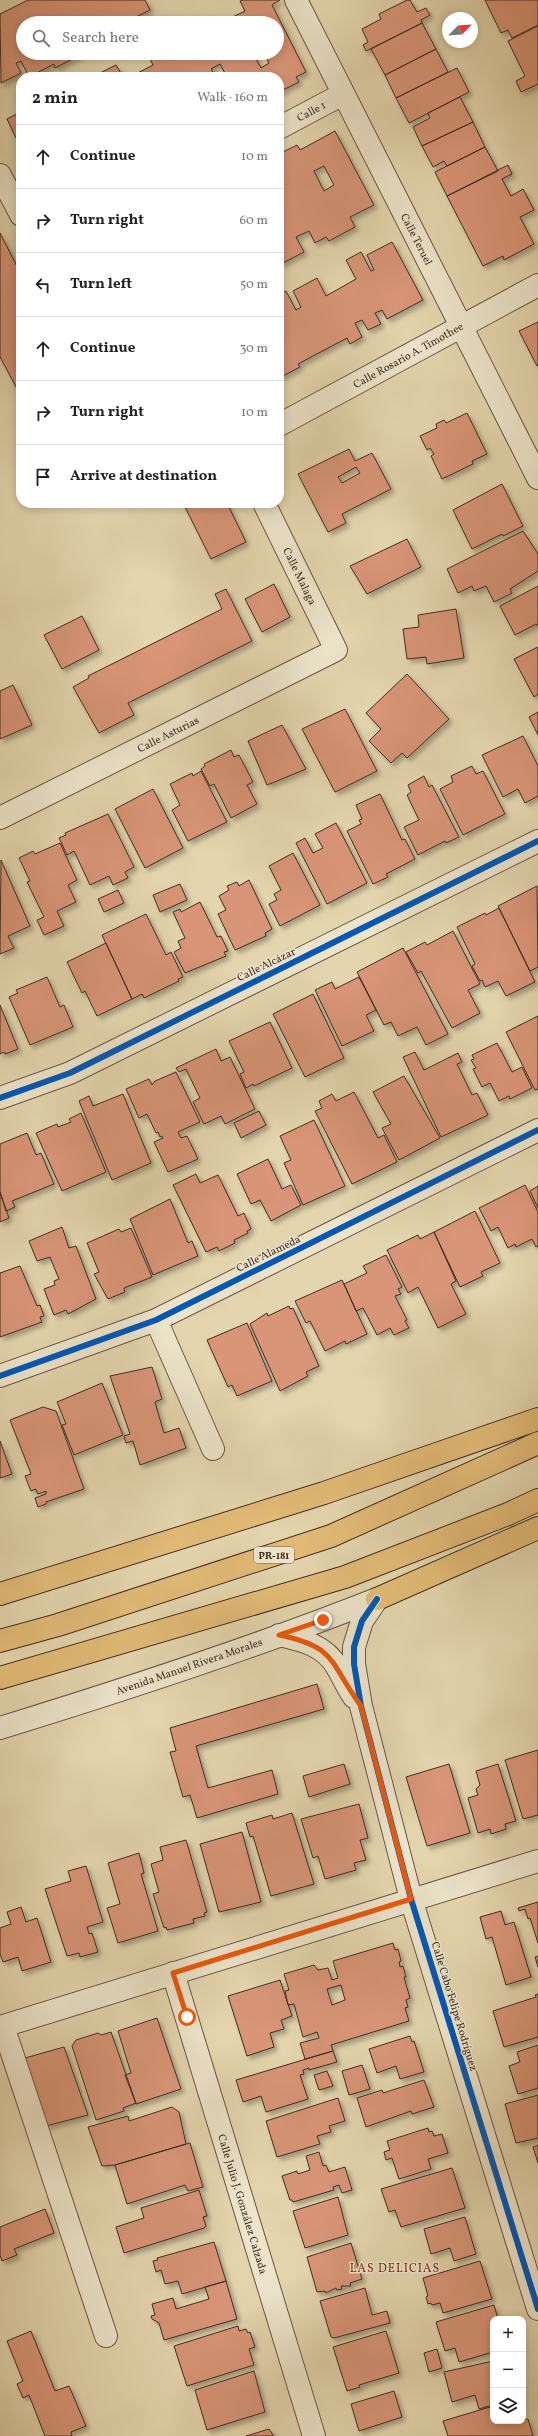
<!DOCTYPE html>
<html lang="en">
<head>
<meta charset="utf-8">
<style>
	body { margin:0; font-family:Vollkorn,serif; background:#f6f6f6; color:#222 }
	.controls { position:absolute; right:12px; bottom:12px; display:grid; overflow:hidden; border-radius:8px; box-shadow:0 2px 10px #0003 }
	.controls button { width:36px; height:36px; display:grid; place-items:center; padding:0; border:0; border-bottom:1px solid #e0e0e0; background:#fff; color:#222; font:20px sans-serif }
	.compass { position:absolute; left:442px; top:12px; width:36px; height:36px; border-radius:50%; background:#fff; box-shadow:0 2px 10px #0003; rotate:65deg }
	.stop { position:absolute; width:12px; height:12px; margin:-9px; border:3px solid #ea580c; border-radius:50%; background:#fff }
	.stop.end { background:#ea580c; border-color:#fff; box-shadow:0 1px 4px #0008 }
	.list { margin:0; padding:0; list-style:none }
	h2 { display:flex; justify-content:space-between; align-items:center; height:52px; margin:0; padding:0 16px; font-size:17px }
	h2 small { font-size:13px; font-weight:400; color:#767676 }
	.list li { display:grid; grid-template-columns:26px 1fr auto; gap:12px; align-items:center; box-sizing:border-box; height:64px; padding:0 16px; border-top:1px solid #e0e0e0 }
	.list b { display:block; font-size:15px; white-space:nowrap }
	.list em { font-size:13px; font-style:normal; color:#767676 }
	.icon { flex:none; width:22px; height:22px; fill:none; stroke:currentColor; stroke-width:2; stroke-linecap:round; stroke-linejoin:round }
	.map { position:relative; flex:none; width:538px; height:2436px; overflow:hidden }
	.search { position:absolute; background:#fff; box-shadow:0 2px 10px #0003; left:16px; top:16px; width:268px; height:44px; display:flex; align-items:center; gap:10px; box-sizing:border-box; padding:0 14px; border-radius:22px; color:#767676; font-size:15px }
	.panel { position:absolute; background:#fff; box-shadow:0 2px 10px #0003; left:16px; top:72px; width:268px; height:436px; border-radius:16px }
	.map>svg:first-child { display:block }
</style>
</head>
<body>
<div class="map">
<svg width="538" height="2436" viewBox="0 0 538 2436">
	<defs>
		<filter id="shadow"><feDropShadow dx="3.5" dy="3.5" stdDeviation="2" flood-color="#0004"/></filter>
	</defs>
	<rect width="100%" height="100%" fill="#e3d5ad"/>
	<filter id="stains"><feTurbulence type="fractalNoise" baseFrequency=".005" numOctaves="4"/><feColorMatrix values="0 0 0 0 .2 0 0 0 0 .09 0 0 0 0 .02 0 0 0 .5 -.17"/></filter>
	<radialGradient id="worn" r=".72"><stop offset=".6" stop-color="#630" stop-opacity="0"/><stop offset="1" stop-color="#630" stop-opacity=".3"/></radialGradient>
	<!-- building -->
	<path fill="#d89577" stroke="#412c21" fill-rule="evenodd" filter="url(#shadow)" d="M28,0H145L150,10L124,23H23V53H79L80,55L55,68L54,64L29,77L21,61L16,63L21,73L1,83L0,14Z
		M243,0H280L272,5L306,72L296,77L299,82L279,92V77H227L220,64L211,69L216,77H130L153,65L149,57L156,53L157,55L161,53H253L261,68L269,63L264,53H277V23H220L245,11L240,1Z
		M407,0H410L417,12L426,8L430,15L421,20L422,23L366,51L363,45L368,42L362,29L381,19L379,14Z
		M485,0H538V25L512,38L508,30L501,33Z
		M422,23L436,49L385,75L371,49Z
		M538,26V84L521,92L516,81L525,76L508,41Z
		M436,49L448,72L396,98L385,75Z
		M116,65L123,77H92Z
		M457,68L469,92L409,123L396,98Z
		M460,97L473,122L422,146L413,127L430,118L428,113Z
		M21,112V136L16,138L7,119Z
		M473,122L485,147L447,166L444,161L433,167L422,146Z
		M335,131L374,205L350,217L355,227L329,241L326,237L315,243L309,231L296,237L304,252L279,265V154L297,145L300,150ZM324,166L334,185L324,191L314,171Z
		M485,147L498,171L447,196L435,172Z
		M508,165L512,174L502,179L511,196L523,189L534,210L520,217L534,244L504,260L503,256L483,266L447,196Z
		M0,233L21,274V396L0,357Z
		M392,242L423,300L387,319L382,310L375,313L381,324L368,330L362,320L355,323L362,337L350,344L347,338L298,364L300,367L279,378V318L283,317L279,310V295L286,291L296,310L301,307L293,291L317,278L326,296L356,279L346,260L361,252L371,271L374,270L367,255Z
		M538,322V365L537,366L519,331Z
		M467,413L487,454L472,461L473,464L442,479L431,456L434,454L430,448L427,450L420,436L437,428L436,424L444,420L446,423Z
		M349,449L355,461L372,453L391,489L342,514L346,523L328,532L298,474ZM356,467L360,473L342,483L338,477Z
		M502,484L523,526L503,536L502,534L472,549L453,510Z
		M183,503H227L246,542L211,559Z
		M523,531L538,554V571L510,589L512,593L494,602L486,586L474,591L472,586L458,593L447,569Z
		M407,539L421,567L367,594L350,566Z
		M274,584L290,617L262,632L245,599Z
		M538,586V626L536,624L515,635L500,606Z
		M226,589L252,641L128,703L134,715L99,733L73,687L89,678L88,676L222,609L215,594Z
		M456,609L464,658L427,664L426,657L407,659L403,629L419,627L418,615Z
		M82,616L99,650L62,669L44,635Z
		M538,647V694L534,697L514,659Z
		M407,674L449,719L407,758L402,753L391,763L369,741L381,729L366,713Z
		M13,685L32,725L0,739V691Z
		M345,709L377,771L335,792L302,729Z
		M538,712V735L529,717Z
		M282,725L306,769L267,785L248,741Z
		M523,736L538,766V796L525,803L518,789L503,797L482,755Z
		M231,750L234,757L239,755L253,782L247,785L257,804L231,818L214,784L210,786L201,769L205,766L204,764Z
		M472,766L476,774L483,771L505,814L463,835L440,789L453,782L451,776Z
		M201,771L227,822L188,841L172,810L180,805L170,784L192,773L193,776Z
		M424,776L429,787L432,785L459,837L446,843L445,841L418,855L404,827L419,820L407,795L411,792L408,785Z
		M153,789L183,848L145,868L115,809Z
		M380,794L402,840L405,839L415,859L386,874L388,877L373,884L347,831L361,824L359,820L362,819L356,805Z
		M108,814L134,867L125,872L128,878L113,885L109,876L90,885L74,851L67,855L59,838L66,835L65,833Z
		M336,823L367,883L327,904L296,843L305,838L313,853L323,848L315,834Z
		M60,843L77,880L68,885L76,902L57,911L64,926L44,935L37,920L44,917L27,882L30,881L19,858L33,851L35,854Z
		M293,853L320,905L280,926L269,904L277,900L274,894L281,890L269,866Z
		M1,860L30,926L8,936L14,948L0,954Z
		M249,880L272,929L265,933L266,936L235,950L218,914L226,910L219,896L229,890L227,886L237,882L239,886Z
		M180,884L187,900L160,912L153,895Z
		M537,886L538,967L530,971L498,906Z
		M118,890L124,903L104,912L98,899Z
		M200,902L217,937L221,936L228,951L224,952L226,956L185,973L174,952L181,948L178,941L185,938L173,912L180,909L181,912Z
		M499,908L535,982L506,996L498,981L485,987L482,980L480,981L472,966L475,964L457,927L485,913L486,915Z
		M146,914L166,955L171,952L183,977L178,979L179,981L144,998L142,994L132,999L102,935Z
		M453,931L480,984L468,990L480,1013L452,1028L421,971L418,973L406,952L425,942L427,945Z
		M106,943L132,999L97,1016L85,991L82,993L67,962Z
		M403,948L448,1034L426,1045L417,1027L398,1036L391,1022L384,1025L357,972Z
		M47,977L60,1007L64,1005L73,1027L30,1045L9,997L18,993L16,990Z
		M359,977L376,1010L366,1015L374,1031L342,1046L315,990L332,982L335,989Z
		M313,994L344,1058L305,1077L273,1014Z
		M0,1005L18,1049L5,1054L4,1052L0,1054Z
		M538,1016V1089L535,1090L506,1032Z
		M270,1022L292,1068L254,1086L253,1084L246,1088L240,1074L244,1072L229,1041Z
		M497,1043L512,1072L522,1067L532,1088L510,1099L509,1096L499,1101L490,1083L482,1087L473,1069L476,1068L471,1060L474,1059L472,1055Z
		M216,1049L221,1061L230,1057L255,1109L225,1124L221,1116L204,1124L193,1102L200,1098L186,1069L179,1072L176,1068Z
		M415,1052L424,1070L458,1053L462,1062L457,1064L472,1095L477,1093L488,1115L441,1137L403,1057Z
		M176,1072L200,1122L178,1132L181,1138L187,1136L198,1159L168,1172L154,1142L163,1138L162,1136L160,1137L158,1132L156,1133L147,1114L139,1118L126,1089L149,1079L152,1085L155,1081Z
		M404,1076L440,1138L399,1160L382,1128L391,1124L373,1092Z
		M354,1092L378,1138L384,1135L397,1162L352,1184L315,1111L322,1108L319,1101L332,1094L336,1101Z
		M123,1094L151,1163L112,1180L79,1101L89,1096L93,1106Z
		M259,1111L266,1125L241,1138L234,1123Z
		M81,1113L106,1172L62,1191L36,1133L57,1124L58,1127L71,1122L69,1119Z
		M314,1120L345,1186L303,1205L284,1163L291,1160L280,1136Z
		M27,1133L36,1155L41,1153L54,1184L12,1201L15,1207L6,1211L0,1192V1144Z
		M268,1159L282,1189L291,1185L301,1205L271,1221L260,1200L251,1204L237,1174Z
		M196,1174L200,1183L218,1175L238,1216L244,1213L251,1229L247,1231L248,1233L234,1240L235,1243L219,1251L217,1247L206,1252L173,1185Z
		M525,1185L538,1212V1246L536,1247L532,1239L516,1247L515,1244L508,1248L498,1227L491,1231L479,1208Z
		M538,1186V1208L530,1191Z
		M0,1192L9,1218L0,1222Z
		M170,1199L188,1243L192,1241L198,1256L153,1275L130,1219Z
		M475,1211L500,1263L481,1272L483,1276L460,1287L434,1232Z
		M62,1227L69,1248L76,1246L96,1299L68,1314L66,1310L54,1315L44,1289L55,1285L54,1281L59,1279L50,1257L37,1261L29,1241Z
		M131,1228L152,1277L124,1288L125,1292L108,1299L94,1274L99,1272L87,1243L119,1229L121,1232Z
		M434,1232L456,1281L451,1284L466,1314L438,1328L418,1287L408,1293L387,1250L418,1235L420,1239Z
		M386,1255L402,1287L398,1289L401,1294L395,1296L407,1320L405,1321L409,1328L394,1335L390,1328L377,1335L363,1308L356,1311L344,1284L367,1273L363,1266Z
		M20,1266L37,1306L40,1305L44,1316L40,1317L42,1322L0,1337V1273Z
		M342,1280L367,1334L346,1344L345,1341L325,1351L310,1321L306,1323L295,1301Z
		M289,1306L290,1309L293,1308L319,1366L306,1372L308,1376L280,1391L250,1324L267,1313L268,1316Z
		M247,1323L272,1381L237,1396L232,1385L228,1387L207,1340Z
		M152,1367L162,1399L155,1402L164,1433L179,1428L186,1448L140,1465L133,1441L126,1443L124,1436L130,1434L110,1376Z
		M102,1383L123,1435L74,1455L62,1425L66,1424L57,1402Z
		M43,1407L56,1411L84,1489L46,1502V1504L38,1507L35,1498L46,1494V1491L38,1494L36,1489L31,1491L25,1476L31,1474L10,1420Z
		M0,1441L12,1474L0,1478Z
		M317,1684L324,1709L196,1746L208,1788L272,1770L278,1794L197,1818L190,1795L183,1797L170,1752L176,1751L170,1728Z
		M538,1750V1815L523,1819L505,1760Z
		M344,1764L350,1784L309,1797L303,1776Z
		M449,1764L470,1833L427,1846L406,1777Z
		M498,1764L516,1821L505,1824L506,1829L491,1834L490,1829L478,1833L468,1798L478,1795L476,1789L480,1785L476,1771Z
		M359,1804L368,1838L360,1840L366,1860L354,1863L356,1870L325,1879L318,1856L313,1858L301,1819Z
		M292,1813L314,1884L271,1896L253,1836L250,1837L246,1823L272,1815L273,1819Z
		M242,1832L261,1902L219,1912L200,1844Z
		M186,1840L207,1912L204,1913L205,1916L193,1919L194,1923L167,1930L166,1927L164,1928L153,1894L159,1892L151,1864L163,1860L160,1847Z
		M139,1853L144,1873L141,1874L158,1931L118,1943L107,1908L120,1904L108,1863Z
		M86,1866L103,1922L87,1927L89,1934L92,1933L98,1952L80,1957L79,1953L67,1956L45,1889L71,1881L68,1871Z
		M538,1902V1943L530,1918L528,1919L525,1909L519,1911L518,1908Z
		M21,1907L26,1922L37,1918L51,1962L22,1971L18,1957L3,1962L0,1954V1928L11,1924L7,1912Z
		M501,1911L505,1925L514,1922L531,1977L506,1985L492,1937L486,1939L480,1917Z
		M393,1943L395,1950L398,1949L401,1961L399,1962L400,1967L403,1966L406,1977H404L410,1998L406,2000L408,2007L405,2008L409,2021L331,2045L333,2051L305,2059L300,2043L319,2038L317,2032L303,2037L294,2004L288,2005L285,1991L289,1990L284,1974L314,1965L318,1970L328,1968L332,1980L338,1978L333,1961ZM341,1985L345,2000L332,2005L327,1989Z
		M538,1956V1967L535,1957Z
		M280,1980L292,2016L281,2020L284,2029L270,2033L274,2047L247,2056L228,1996Z
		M538,1994V2037L504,2047L493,2011L536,1997L535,1995Z
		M157,2018L181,2089L136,2104L125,2075L131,2073L118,2031Z
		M111,2032L136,2103L123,2108L124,2111L96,2120L72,2046L76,2040L98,2033L101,2035Z
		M410,2036L412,2042L414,2041L424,2072L400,2079L396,2066L377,2073L369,2049Z
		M538,2045V2088L518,2094L509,2066L520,2062L517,2052Z
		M64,2047L88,2115L46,2126L25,2058Z
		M333,2051L337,2062L309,2070V2068L303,2070L304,2074L300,2075L308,2099L266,2112L261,2096L243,2102L236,2080Z
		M362,2065L370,2089L349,2095L342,2071Z
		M327,2071L333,2086L319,2090L314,2075Z
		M424,2080L434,2107L412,2114L411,2111L366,2127L357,2098L382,2090L383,2093Z
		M538,2095V2138L516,2143L505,2104Z
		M338,2098L345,2121L329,2126L331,2132L317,2136L320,2144L277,2157L266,2121Z
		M172,2107L179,2112L186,2144L115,2165L102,2166L88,2127L128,2116L129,2121Z
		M428,2128L429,2132L432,2131L434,2136L442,2134L448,2153L428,2159L431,2169L399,2179L392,2158L386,2160L384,2152L390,2150L387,2141Z
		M190,2143L203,2187L188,2191L185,2185L127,2204L115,2165Z
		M538,2145V2163L533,2147Z
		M319,2152L323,2166L326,2165L329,2172L345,2167L352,2190L342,2193L339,2185L333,2187L334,2190L293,2202L292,2200H290L282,2176L297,2171L298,2174L310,2170L306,2156Z
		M452,2168L465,2208L401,2227L395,2210L389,2212L381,2189Z
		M199,2190L207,2216L203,2217L206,2226L204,2228L124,2253L116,2227L144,2218L141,2208Z
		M338,2197L348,2235L305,2248L293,2211Z
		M45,2209L54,2233L14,2249L17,2255L2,2261L0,2255V2227Z
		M465,2217L476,2254L454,2261L450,2248L431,2254L424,2229Z
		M214,2242L226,2281L182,2294L178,2281L165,2284L161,2270L156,2272L153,2261L158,2260L157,2258Z
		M351,2243L362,2279L350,2283L351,2286H341L342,2289L337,2290L336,2288L326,2293L325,2291L317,2292L307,2257Z
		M480,2261L492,2299L443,2313L440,2303L432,2305L431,2303L428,2304L426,2297L428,2296L423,2278Z
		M226,2281L237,2319L164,2340L159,2323L152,2319L151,2316L155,2315L152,2304L173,2298L176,2309L209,2299L205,2287Z
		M365,2288L372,2315L387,2311L390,2323L334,2338L331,2337L320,2301Z
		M494,2305L498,2319H493V2352L459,2362L455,2348L445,2351L436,2322Z
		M238,2326L239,2331L246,2329L248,2333L250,2332L255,2347L249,2349L254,2365L187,2386L174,2346Z
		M31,2331L55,2391L69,2386L86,2426L71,2432L72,2436H45L29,2395L23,2398L17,2384L23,2381L7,2341Z
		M386,2331L399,2373L359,2385L360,2387L347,2391L333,2347Z
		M437,2349L442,2368L429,2372L424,2353Z
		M493,2361V2405L479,2409L475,2395L452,2402L444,2372Z
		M254,2371L265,2412L207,2430L195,2390Z
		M394,2391L402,2417L359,2431L351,2404Z
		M490,2407L493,2421L528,2419L533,2436H448L443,2421Z
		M269,2429L274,2436H246Z"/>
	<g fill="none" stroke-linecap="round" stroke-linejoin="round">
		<!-- street casing -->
		<g stroke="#6a5644" stroke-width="24">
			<path id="street" d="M296,0L538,478
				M279,128L343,94
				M0,175L21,215
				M279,425L538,285
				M0,818L336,650L264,503
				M0,1098L70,1073L538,841
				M156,1320L213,1449
				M0,1376L156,1320L538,1130
				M377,1599L362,1621L354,1647V1664L361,1706L411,1899L538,2309
				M279,1635C301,1640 325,1645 337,1667C343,1677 347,1687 354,1697
				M0,1728C127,1689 253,1648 377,1599
				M173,1973L314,2436
				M3,2026L106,2336
				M0,2027L538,1861"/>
		</g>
		<!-- highway casing -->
		<g stroke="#412c21" stroke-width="24">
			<path id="highway" d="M0,1594L324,1493L538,1419
				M377,1599L538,1528
				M0,1641L58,1625L331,1536L538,1443
				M0,1678L345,1577L508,1514L538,1500"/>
		</g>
		<!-- street -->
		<use href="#street" stroke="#ede4ca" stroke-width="22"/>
		<!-- highway -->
		<use href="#highway" stroke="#e2ba76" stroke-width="22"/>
		<!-- cycleway casing -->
		<g stroke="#ede4ca" stroke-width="8">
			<path id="cycleway" d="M0,1098L70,1073L538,841
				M0,1376L156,1320L538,1130
				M377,1599L362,1621L354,1647V1664L361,1706L411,1899L538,2309"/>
		</g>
		<!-- cycleway -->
		<use href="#cycleway" stroke="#0057b8" stroke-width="6"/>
	</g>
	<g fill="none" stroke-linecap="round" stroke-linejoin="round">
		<!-- route -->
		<path stroke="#ea580c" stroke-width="5" d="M187,2017L173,1973L411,1899L361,1706C329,1663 338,1647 279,1635L323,1620"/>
	</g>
	<g text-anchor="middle" stroke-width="3" stroke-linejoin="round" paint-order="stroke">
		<!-- shield labels -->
		<rect fill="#ede4ca" stroke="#756354" stroke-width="1" x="254" y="1547" width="40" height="16" rx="3"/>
		<g font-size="10" font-weight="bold" fill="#412c21">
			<text x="274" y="1559">PR-181</text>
		</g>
		<!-- street labels -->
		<g font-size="11" fill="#412c21" stroke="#ede4ca">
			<text transform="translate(311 111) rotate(-28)" y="4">Calle 1</text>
			<text transform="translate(417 239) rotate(63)" y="4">Calle Teruel</text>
			<text transform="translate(408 355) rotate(-29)" y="4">Calle Rosario A. Timothee</text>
			<text transform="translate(300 576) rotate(64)" y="4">Calle Malaga</text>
			<text transform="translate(168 734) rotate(-27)" y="4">Calle Asturias</text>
			<text transform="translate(266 964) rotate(-26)" y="4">Calle Alcázar</text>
			<text transform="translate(268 1253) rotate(-26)" y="4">Calle Alameda</text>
			<text transform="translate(189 1666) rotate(-19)" y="4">Avenida Manuel Rivera Morales</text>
			<text transform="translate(455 2006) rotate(73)" y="4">Calle Cabo Felipe Rodríguez</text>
			<text transform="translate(243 2204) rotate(73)" y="4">Calle Julio J. González Calzada</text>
		</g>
		<!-- neighbourhood labels -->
		<g font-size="12" letter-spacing="1" fill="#7a1f14" stroke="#ede4ca">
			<text x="395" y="2272">LAS DELICIAS</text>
		</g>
	</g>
	<rect width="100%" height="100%" filter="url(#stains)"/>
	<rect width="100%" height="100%" fill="url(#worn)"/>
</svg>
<div class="controls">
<button>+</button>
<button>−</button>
<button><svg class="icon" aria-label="layers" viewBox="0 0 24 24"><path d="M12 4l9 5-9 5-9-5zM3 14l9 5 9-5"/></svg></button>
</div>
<svg class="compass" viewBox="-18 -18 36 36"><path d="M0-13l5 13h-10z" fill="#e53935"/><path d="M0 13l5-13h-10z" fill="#767676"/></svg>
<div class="stop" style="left:187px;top:2017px"></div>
<div class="stop end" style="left:323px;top:1620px"></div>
<div class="search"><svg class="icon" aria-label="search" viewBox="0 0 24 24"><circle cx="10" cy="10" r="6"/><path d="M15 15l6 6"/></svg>Search here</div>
<section class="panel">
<h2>2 min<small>Walk · 160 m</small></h2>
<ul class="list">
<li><svg class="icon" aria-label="ahead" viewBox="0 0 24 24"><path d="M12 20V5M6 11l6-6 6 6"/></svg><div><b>Continue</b></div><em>10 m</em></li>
<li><svg class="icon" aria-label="right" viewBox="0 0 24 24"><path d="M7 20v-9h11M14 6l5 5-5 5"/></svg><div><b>Turn right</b></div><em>60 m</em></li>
<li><svg class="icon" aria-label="left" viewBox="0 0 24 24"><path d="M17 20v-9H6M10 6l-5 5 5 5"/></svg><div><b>Turn left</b></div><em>50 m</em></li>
<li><svg class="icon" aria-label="ahead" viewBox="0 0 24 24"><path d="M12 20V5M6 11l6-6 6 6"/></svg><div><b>Continue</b></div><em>30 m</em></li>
<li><svg class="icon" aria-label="right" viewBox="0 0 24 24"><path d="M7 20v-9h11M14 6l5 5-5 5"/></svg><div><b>Turn right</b></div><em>10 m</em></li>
<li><svg class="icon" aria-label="arrive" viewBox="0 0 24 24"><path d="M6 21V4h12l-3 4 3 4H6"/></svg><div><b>Arrive at destination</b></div></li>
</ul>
</section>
</div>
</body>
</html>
